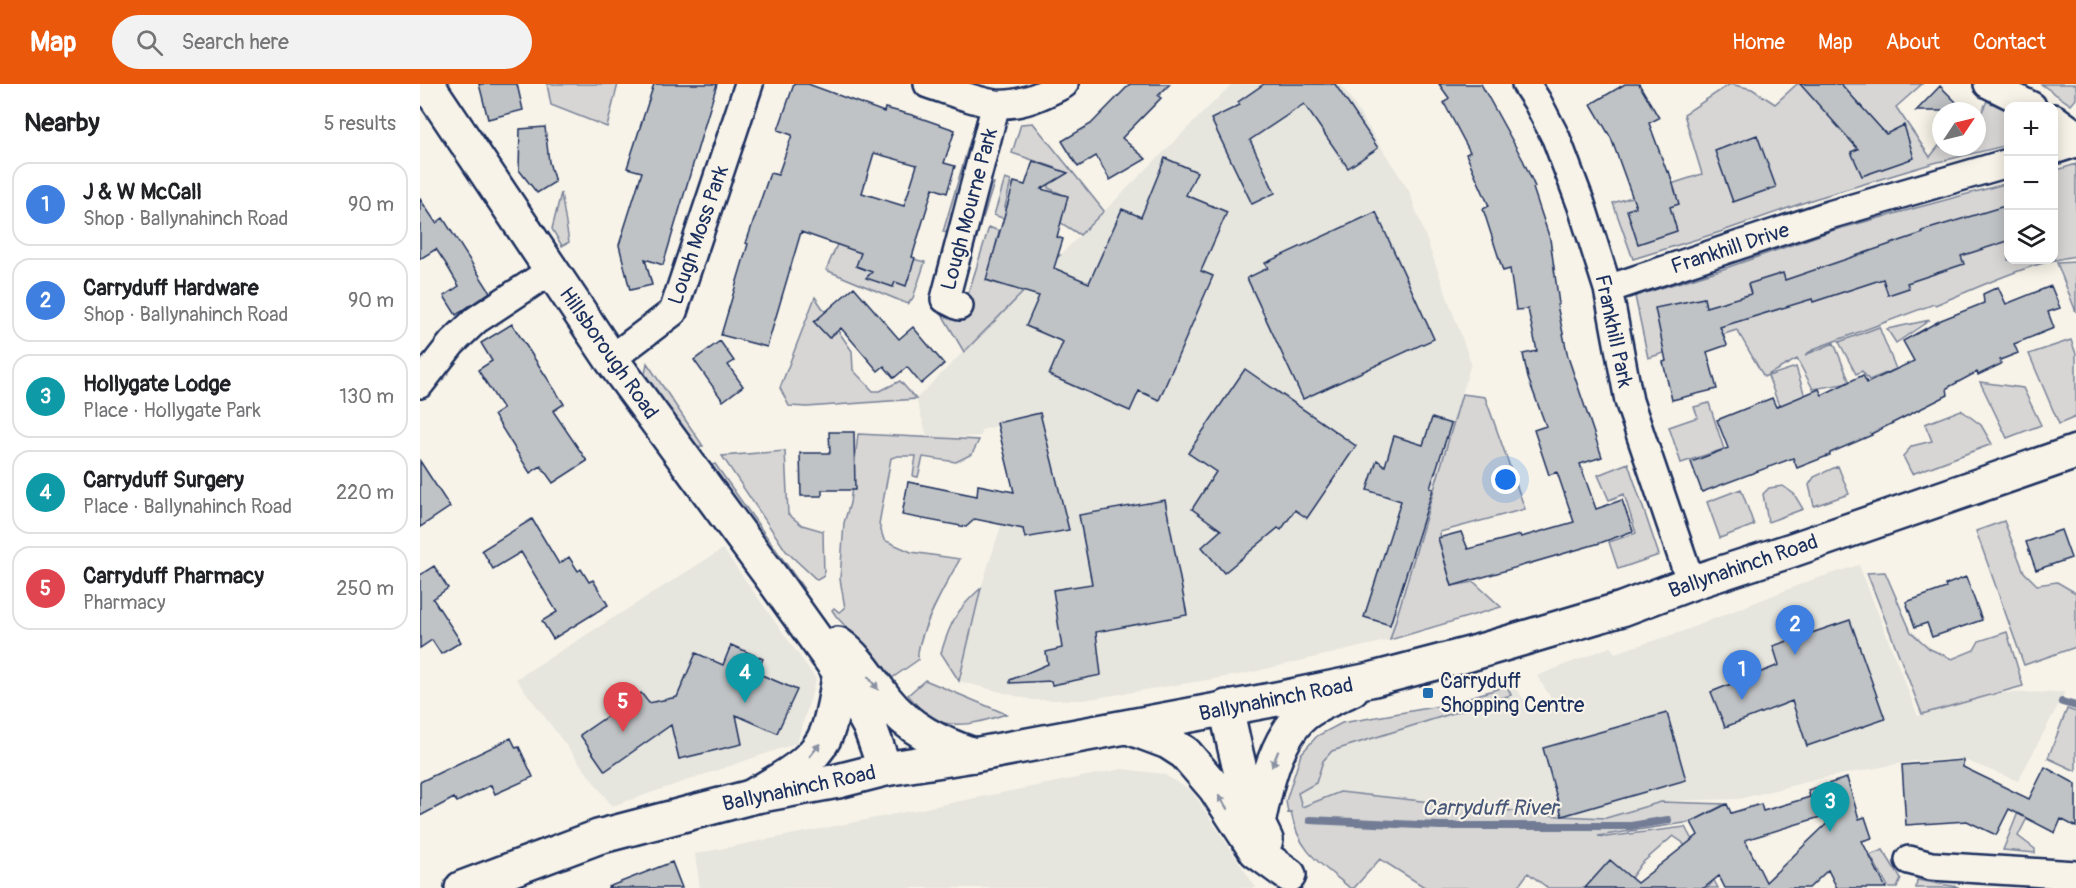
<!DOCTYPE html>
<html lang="en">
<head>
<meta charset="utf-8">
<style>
	body { margin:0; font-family:Pangolin,sans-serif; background:#f2f2f2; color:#202124 }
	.controls { position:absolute; right:18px; top:18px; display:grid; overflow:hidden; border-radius:12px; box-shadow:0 3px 15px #0003 }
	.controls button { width:54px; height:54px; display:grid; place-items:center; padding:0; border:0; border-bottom:2px solid #e0e0e0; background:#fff; color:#202124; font:30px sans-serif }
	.compass { position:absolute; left:1512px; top:18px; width:54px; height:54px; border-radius:50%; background:#fff; box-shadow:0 3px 15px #0003; rotate:55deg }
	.you { position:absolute; left:1086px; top:396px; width:21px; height:21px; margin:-15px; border:4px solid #fff; border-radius:50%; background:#1a73e8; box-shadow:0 0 0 9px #1a73e833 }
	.badge { display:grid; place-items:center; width:39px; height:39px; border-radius:50%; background:#ea580c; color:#fff; font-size:20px; font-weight:700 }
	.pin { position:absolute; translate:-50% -50px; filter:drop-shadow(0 2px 3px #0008) }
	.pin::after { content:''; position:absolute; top:32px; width:21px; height:18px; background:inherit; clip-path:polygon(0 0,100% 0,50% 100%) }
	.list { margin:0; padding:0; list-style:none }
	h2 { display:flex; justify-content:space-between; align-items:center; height:78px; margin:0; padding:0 24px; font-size:26px }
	h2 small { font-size:20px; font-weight:400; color:#757577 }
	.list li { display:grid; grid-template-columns:39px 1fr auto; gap:18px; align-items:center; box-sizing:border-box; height:84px; margin:0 12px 12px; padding:0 12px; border:2px solid #e0e0e0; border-radius:18px }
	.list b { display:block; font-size:22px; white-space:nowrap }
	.list p { margin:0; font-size:20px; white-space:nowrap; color:#757577 }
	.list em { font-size:20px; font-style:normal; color:#757577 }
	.icon { flex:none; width:33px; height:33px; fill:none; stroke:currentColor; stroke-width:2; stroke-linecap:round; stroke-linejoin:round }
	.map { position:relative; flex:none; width:1656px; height:804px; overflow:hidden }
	header { display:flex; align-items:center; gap:36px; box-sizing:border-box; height:84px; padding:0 30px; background:#ea580c; color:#fff }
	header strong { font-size:28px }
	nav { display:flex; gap:33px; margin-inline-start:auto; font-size:21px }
	.search { width:420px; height:54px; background:#f2f2f2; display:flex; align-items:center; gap:15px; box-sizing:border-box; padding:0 21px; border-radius:33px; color:#757577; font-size:22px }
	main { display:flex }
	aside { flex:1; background:#fff }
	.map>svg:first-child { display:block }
</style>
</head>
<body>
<header>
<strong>Map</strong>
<div class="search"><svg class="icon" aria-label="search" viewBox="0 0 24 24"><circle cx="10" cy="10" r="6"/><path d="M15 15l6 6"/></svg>Search here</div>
<nav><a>Home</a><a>Map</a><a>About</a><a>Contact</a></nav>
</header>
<main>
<aside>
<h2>Nearby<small>5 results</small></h2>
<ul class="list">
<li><span class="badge" style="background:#3f7fe0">1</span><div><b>J &amp; W McCall</b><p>Shop · Ballynahinch Road</p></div><em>90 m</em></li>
<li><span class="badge" style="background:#3f7fe0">2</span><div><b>Carryduff Hardware</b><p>Shop · Ballynahinch Road</p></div><em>90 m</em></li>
<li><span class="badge" style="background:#0f9aa8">3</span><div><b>Hollygate Lodge</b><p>Place · Hollygate Park</p></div><em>130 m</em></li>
<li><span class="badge" style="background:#0f9aa8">4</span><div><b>Carryduff Surgery</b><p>Place · Ballynahinch Road</p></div><em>220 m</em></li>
<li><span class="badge" style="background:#e0444e">5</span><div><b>Carryduff Pharmacy</b><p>Pharmacy</p></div><em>250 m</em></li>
</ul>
</aside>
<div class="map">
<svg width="1656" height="804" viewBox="0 0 1656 804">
	<rect width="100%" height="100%" fill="#f7f3e8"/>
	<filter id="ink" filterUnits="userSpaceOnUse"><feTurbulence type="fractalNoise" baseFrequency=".0167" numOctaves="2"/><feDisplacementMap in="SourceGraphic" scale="12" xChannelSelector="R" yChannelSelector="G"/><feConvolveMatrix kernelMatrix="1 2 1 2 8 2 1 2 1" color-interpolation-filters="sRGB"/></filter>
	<g filter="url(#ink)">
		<!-- built -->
		<path fill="#e6e5de" d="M812,0H921L989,107L1051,279L970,556L824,590L663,616H612L539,597L561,504L593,405L577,342L561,346V352L508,355L496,315Z
			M303,465L396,595L377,659L192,722L96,595Z
			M1439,481L1498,632L1551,615L1581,609L1645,608L1598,697L1542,675L1493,677L1398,695L1319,715L1251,717L1186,734L1139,732L920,708L868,729L887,664L922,639L999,626L1094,601L1112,627L1131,614L1117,592L1190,563L1195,569L1261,548L1389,497Z
			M702,685L743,690L772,707L836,804H280L275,770Z"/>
		<!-- green -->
		<path fill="#d7d6d4" stroke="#798299" stroke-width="1.5" d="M127,0H198L187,43L131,21Z
			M1310,0L1332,5L1355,20L1377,0H1502L1476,23L1510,73L1521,59V63H1557V38L1567,17L1588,27V61L1514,79L1394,115L1300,148L1213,175L1193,119L1282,90L1264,30Z
			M1621,0H1656V15L1651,21Z
			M557,33L566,37L533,150L523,148Z
			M613,39L684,127L660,151L641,139L646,112L628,104L636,84L592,69L601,40Z
			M1656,80V172C1607,179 1560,203 1515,221L1514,220L1396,264L1385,271L1414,259L1430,299L1393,305L1377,275L1344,293L1317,246L1228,274L1215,212L1303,185L1411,147L1588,99V176H1634V87Z
			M585,95L591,97L585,123L599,127L596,139L574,131Z
			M563,97L574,99L563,134L552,132Z
			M141,109L149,158L142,162L132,145Z
			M569,143L579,147L568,197L592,204L599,182L622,168L640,171L544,268L519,225L542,230Z
			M419,156L505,178L493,214L488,220L406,186Z
			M1656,178V228L1637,179Z
			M395,213L432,267L433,286L453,307H460L480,297L496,315L387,323L369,322L360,304Z
			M1510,236L1476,259L1467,245Z
			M1459,243L1476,285L1449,296L1442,287L1436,290L1419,258Z
			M1651,256L1656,270V333L1639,340L1609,270Z
			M227,279L283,362H275L225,290Z
			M1376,283L1384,309L1391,324L1362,330L1348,292Z
			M1560,298L1603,304L1621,341L1587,354Z
			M1042,310L1065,313L1105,425L1020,448L1023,472L1032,502L1054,498L1081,523L970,556Z
			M1289,319L1304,365L1261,379L1249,343L1278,333L1274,323Z
			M1541,326L1561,341L1572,360L1492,390L1483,372L1492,362L1512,357L1505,340Z
			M438,350L559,356L552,370L536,378L503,373L498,393L493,392L496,372H478L471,374L459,440L464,456L491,468L540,475C528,496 495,553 498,576L472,594L416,532L412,526L414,524L419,528L425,524L420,495L424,439L430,419Z
			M365,367L368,430L382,441L403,447L404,492L397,496L366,467L302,372Z
			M1208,379L1239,471L1198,485L1189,458L1216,449L1204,410L1189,416L1178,391Z
			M295,380L384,505L368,495L287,383Z
			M1418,382L1429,410L1394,422L1389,401L1394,393Z
			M1363,402L1374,410L1383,425L1348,438L1343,410L1349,404Z
			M1321,405L1334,441L1300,454L1287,418Z
			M1584,437L1604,488L1617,501L1637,498L1656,509V563L1604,581L1556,447Z
			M1465,488L1491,548L1510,565L1532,575L1554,566L1559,557L1587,548L1603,602L1502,630L1447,489Z
			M561,504L560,508L539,597L521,569C530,539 537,525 561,504Z
			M505,596L586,630C562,638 536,646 512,635C503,631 495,618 488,611Z
			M1087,602L1091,611L912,667L903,677L896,699L878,709L882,723L920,708L1139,732L1186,734L1241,718L1305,720L1271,738L1178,752L1186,753L1265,743L1298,804H1287L1292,799L1262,758L1253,752L1221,780L1206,801L1208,804H1128L1108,789L1097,804H1006L960,775L934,804H930C900,779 879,769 871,728L868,729L866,717L881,670L897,652L922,639L1020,622Z
			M1647,625L1656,628V687L1628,674Z
			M1603,716L1611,726L1598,752L1615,765V769L1583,766Z
			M1463,766L1481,795L1477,804H1469L1450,771Z
			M1497,796L1538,803V804H1496Z"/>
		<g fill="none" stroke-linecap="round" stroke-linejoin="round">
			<!-- stream -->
			<path stroke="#727c95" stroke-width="8" d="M1642,618L1656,622
				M890,736L1020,742H1211L1248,736"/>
		</g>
		<!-- building -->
		<path fill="#c0c3c5" stroke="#1b2f5e" stroke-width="1.5" fill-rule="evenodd" d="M59,0H97L103,26L68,35Z
			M234,0H297L243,181L225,175L232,201L210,206L199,161L222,88L207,84Z
			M374,0H388L464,28L465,24L492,31L535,46L524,79L535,82L527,109L513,104L492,173L495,174L486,202L475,198L473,203L446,194L452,188L436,182L441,169L381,148L347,263L301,251L328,160L326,159L350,89L358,91L372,51L358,46ZM454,69L497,81L484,122L442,109Z
			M710,0H750L738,12L741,14L702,54L726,75L690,96L676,72L658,83L642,57L671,40Z
			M844,0H915L958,64L928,84L884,20L830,56L855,109L832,120L791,35L820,21L818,18Z
			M1019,0H1061L1103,76L1115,103L1113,104L1130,155L1139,220L1137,221L1148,273L1182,373L1160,380L1176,425L1202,416L1213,447L1180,459L1032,502L1018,454L1041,448L1048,465L1100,451L1101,453L1154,438L1137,388L1129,391L1114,346L1126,342L1108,294L1103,270L1117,267L1108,225L1096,226L1090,185L1083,187L1063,125L1069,122L1046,70L1050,68L1024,19L1029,14Z
			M1205,0H1219L1239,34L1229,39L1247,88L1249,87L1259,120L1250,123L1257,147L1218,160L1207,126L1216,123L1191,54L1171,20Z
			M1380,0H1421L1466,50L1484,41L1494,74L1442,92L1431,68L1438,65Z
			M1520,2L1545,27H1496Z
			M125,43L129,78L135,98L117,109L99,86L100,45Z
			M1337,51L1356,103L1313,118L1295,67Z
			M745,74L777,88L766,111L807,128L781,187L793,192L739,316L719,307L710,327L629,291L643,258L606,242L619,212L566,196L594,98L605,101L613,77L648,89L621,105L648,112L637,153L643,155L634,184L669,199L702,125L721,133Z
			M0,115L16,139L23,134L70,208L36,231L24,212L39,202L26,180L16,165L0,175Z
			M1588,121V157L1541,172L1544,180L1487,199L1489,204L1468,211L1463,195L1393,218L1392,215L1300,243L1307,261L1287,268L1297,305L1252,316L1243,278L1246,277L1235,224L1284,214L1286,223L1331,210L1328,200L1363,189L1365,196L1503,149L1502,147Z
			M956,128L1014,255L883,315L827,194L848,184L845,179Z
			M1631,202L1640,224L1628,228L1634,244L1594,260L1598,269L1580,276L1581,280L1558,291L1557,288L1527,304L1528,311L1451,350L1452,351L1410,369V371L1377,384L1373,374L1282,408L1271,378L1308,364L1297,336L1352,314L1356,323L1399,305L1402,311L1443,291L1447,299L1494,277L1483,257L1521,236L1564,219L1563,210L1578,203L1586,220Z
			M434,203L479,255L493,243L524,280L501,300L487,283L474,294L464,282L458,287L421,244L409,254L394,238Z
			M92,240L144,320L133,327L167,377L133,399L121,382L110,389L74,331L83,325L58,286L72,277L61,259Z
			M300,257L314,277L308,281L323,302L303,317L274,276Z
			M825,285L936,362L887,434L875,426L861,446L858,444L804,489L782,463L801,446L772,425L796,388L768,369Z
			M620,329L649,446L605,454L603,445L555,435L546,443L482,431L488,398L557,412L558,401L594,408L577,339Z
			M1012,334L1031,340L1010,404L1013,405L970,541L944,533L981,417L947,406L957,376L965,382L974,352L1003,361Z
			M409,348H434L435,406H402V412H381L380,369H410Z
			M0,377L30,423L0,443Z
			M745,416L767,531L676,548L681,591L632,601L631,597L590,599V596L628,580L626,568L642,564L633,506L672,500L659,431Z
			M112,435L139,480L149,473L158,487L161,485L169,498L173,496L188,521L133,555L122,537L137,528L101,468L73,485L62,466Z
			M1641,446L1651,474L1616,486L1606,458Z
			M14,482L28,504L13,515L41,558L21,570L12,556L0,564V491Z
			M1546,493L1562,536L1512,553L1507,539L1495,543L1486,518L1526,504L1525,501Z
			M1430,536L1465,635L1387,662L1372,617L1305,643L1291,608L1359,581L1353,562Z
			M311,561L343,575L337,589L377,606L357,649L316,631L322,660L259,675L251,641L185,687L160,651L221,609L229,619L257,613L276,569L303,581Z
			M1247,629L1266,696L1142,732L1123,664Z
			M91,654L96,664L99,663L113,693L75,710L71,701L37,718L34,714L0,732V698Z
			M1543,676V683L1609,715L1625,683L1656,700V743L1641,735L1635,749L1589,725L1576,751L1547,737L1486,741L1482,681Z
			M1427,694L1439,735L1445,733L1452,754L1442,757L1466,804H1417L1408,786L1389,804H1305L1299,792L1284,804H1165L1190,776L1217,799L1278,751L1271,738L1307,720L1311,729L1341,720L1343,727L1390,713L1388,706ZM1420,727L1346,798L1325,756Z
			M252,778L262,804H188V803Z"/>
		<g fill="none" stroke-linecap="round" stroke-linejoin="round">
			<!-- minor casing -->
			<g stroke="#1b2f5e" stroke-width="32">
				<path id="minor" d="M508,0C527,6 557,18 576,20C601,22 623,11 644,0
					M1106,0L1117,17L1136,54L1161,120L1188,205L1209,317L1271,499
					M1568,0L1612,22
					M1634,34L1656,50
					M1634,66L1656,59
					M1188,205L1409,131L1588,79
					M539,222L525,215L576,20
					M191,275L253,228L329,0
					M0,300L32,259L56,236L132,186
					M1489,776L1511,782L1656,791"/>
			</g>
			<!-- major casing -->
			<g stroke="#1b2f5e" stroke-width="38">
				<path id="major" d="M7,0L191,275L355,498L420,589L450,643L465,685
					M418,560C438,574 450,596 466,616C489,645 519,659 554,671
					M806,623C816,669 824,714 846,756
					M708,643L748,658L765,669L795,704L836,767L869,791
					M331,713C358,696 395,680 407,648C414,629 416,608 420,589
					M838,740C845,704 857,647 890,626C903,618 918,612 932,605"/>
			</g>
			<!-- highway casing -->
			<g stroke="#1b2f5e" stroke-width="38">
				<path id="highway" d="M42,804L178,753L331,713L418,697L465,685L554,671L857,615L950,596L1050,570L1202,525L1271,499L1372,466L1656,368"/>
			</g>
			<!-- minor -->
			<use href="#minor" stroke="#f7f3e8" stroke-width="27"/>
			<!-- major -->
			<use href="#major" stroke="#f7f3e8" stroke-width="33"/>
			<!-- highway -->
			<use href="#highway" stroke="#f7f3e8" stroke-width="33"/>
		</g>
		<!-- one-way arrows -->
		<defs><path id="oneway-solid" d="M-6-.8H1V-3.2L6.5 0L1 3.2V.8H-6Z" transform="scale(1.5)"/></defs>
		<g fill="#8991a3">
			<use href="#oneway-solid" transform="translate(453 599) rotate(53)"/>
			<use href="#oneway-solid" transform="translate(395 666) rotate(-51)"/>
			<use href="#oneway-solid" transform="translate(855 675) rotate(112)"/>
			<use href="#oneway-solid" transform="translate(803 718) rotate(-122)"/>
		</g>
	</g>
	<!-- markers -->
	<rect fill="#1f6fb2" stroke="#f7f3e8" stroke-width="2" x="1002" y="603" width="12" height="12" rx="3"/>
	<g text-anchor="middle" stroke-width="4.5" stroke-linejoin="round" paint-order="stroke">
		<!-- street labels -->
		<g font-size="21" fill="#1b2f5e" stroke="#f7f3e8">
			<text transform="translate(549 125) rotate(-75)" y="7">Lough Mourne Park</text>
			<text transform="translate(278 151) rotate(-71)" y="7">Lough Moss Park</text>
			<text transform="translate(1310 164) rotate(-18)" y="7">Frankhill Drive</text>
			<text transform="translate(1194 247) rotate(78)" y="7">Frankhill Park</text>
			<text transform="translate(189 269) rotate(55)" y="7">Hillsborough Road</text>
			<text transform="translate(1323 482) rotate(-19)" y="7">Ballynahinch Road</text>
			<text transform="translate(856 615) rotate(-11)" y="7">Ballynahinch Road</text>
			<text transform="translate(379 704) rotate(-12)" y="7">Ballynahinch Road</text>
		</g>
		<!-- poi labels -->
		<g font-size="21" fill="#1b2f5e" stroke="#f7f3e8" text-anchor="start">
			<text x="1020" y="604">Carryduff<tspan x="1020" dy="24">Shopping Centre</tspan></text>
		</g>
		<!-- water labels -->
		<g font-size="22" font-style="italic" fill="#465679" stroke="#f7f3e8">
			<text x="1070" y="731">Carryduff River</text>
		</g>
	</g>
</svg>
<div class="controls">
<button>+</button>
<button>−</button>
<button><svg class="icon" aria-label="layers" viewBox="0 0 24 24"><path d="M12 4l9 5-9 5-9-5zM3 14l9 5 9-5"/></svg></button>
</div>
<svg class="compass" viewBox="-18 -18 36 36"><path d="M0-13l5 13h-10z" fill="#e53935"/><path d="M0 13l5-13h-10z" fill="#757577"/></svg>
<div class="you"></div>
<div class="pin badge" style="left:1322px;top:616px;background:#3f7fe0">1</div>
<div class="pin badge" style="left:1375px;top:571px;background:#3f7fe0">2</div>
<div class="pin badge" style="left:1410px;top:748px;background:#0f9aa8">3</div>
<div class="pin badge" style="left:325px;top:619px;background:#0f9aa8">4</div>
<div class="pin badge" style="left:203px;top:648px;background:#e0444e">5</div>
</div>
</main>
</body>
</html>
